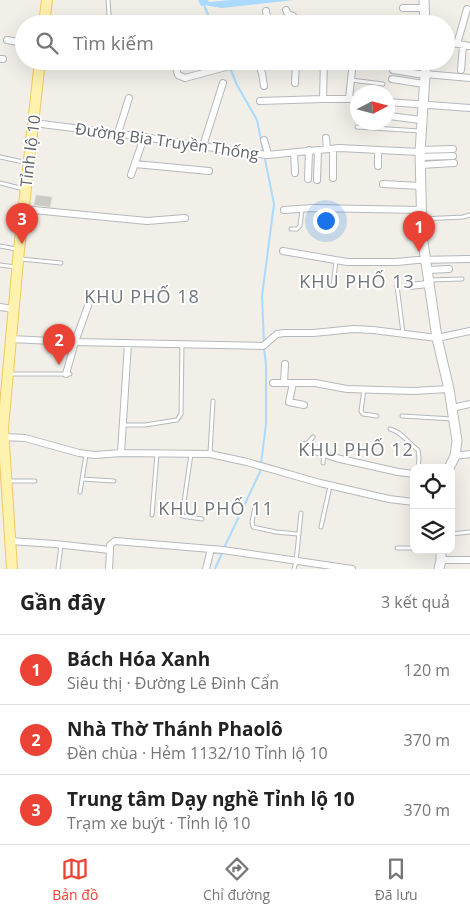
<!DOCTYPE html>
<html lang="vi">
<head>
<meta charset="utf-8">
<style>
	body { margin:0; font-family:"Open Sans",sans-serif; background:#f6f6f6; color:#222 }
	.controls { position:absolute; right:15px; bottom:15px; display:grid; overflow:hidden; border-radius:10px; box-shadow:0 5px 20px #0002 }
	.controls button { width:45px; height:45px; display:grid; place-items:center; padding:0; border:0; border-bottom:1px solid #e0e0e0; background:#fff; color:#222; font:25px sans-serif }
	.compass { position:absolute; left:350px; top:85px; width:45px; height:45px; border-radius:50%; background:#fff; box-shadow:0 5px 20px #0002; rotate:84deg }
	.you { position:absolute; left:325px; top:220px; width:18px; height:18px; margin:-12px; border:4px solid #fff; border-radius:50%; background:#1a73e8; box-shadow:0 0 0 8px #1a73e833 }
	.badge { display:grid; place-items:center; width:32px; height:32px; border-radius:50%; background:#ea4335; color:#fff; font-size:16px; font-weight:700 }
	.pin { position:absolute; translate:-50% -41px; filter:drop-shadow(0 1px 2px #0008) }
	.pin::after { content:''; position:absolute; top:26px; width:18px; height:15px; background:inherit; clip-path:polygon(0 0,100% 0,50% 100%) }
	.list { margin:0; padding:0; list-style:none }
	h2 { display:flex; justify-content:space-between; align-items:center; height:65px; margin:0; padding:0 20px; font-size:21px }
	h2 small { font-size:16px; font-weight:400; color:#767676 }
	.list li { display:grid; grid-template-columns:32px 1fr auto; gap:15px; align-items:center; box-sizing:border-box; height:70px; padding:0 20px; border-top:1px solid #e0e0e0 }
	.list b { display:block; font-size:19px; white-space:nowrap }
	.list p { margin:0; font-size:16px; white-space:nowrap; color:#767676 }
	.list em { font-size:16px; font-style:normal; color:#767676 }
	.icon { flex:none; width:28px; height:28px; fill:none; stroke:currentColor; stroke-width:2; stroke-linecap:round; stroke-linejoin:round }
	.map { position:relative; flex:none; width:470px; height:569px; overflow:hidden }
	.search { position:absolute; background:#fff; box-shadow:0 5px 20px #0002; left:15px; right:15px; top:15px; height:55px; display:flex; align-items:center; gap:12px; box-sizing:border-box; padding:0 18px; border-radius:28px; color:#767676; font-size:19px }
	.sheet { height:275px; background:#fff }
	nav { display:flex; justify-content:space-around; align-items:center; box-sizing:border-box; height:70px; border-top:1px solid #e0e0e0; background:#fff; font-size:14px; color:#767676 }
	nav a { display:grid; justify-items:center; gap:2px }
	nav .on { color:#ea4335 }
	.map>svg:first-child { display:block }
</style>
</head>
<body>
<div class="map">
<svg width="470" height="569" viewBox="0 0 470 569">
	<rect width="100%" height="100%" fill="#f1efe8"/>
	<!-- water -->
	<path fill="#aadaff" d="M198,0H208L209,2L230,0H294L222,8L204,5L201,6Z"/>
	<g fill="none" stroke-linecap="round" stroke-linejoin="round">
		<!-- stream -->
		<path stroke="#aadaff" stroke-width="2" d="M204,5L212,24
			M230,68L237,85L257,120L274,204L262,296L264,342
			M261,464L266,424V366L264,347
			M224,548L260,472V469
			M215,569L222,553"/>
	</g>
	<!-- building -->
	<path fill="#cccac5" d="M36,195L52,197L50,207L34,205Z"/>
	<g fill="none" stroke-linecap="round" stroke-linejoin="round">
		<!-- lane casing -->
		<g stroke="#b5b8bc" stroke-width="5">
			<path id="lane" d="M108,0L109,14L108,24
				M351,80L383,84
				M357,127L420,131
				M0,157L28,163
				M0,183L24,189
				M422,219L463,217L470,215
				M291,229H297L300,226L302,209
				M0,246L16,249
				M21,259L61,263
				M0,265L16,267
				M429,280L462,279
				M328,285L333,286L336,261
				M397,286L403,333
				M10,374H70
				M364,389L361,411L363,414L377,416
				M402,416L453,419
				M124,425H145L177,420L181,414L182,344
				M390,429C401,431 409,444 418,450L419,458L418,468
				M306,445L313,437
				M210,453L213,401
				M191,454L182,516L202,519
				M323,463L324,454
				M82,479L114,481
				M9,481H35
				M80,492L86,455
				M255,507L252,522L253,527L276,532L298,534
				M152,515L157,454
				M321,527L330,486
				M451,534L470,532
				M397,548H414
				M58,569L61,545
				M294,569L296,562L301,513"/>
		</g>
		<!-- street casing -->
		<g stroke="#b5b8bc" stroke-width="8">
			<path id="street" d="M403,8H424
				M286,10L288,14L293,16L295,24
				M266,11L268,24
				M7,40L24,43
				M446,42L470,46
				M457,44L467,9
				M0,59H3
				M174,61L178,75L185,78L248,61
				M257,61L262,73L264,86
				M395,61L426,65
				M393,70L425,75
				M461,70L463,45
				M425,74L470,78
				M392,79L424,84
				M295,83L296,61
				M323,99L324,61
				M349,99L353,61
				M260,101L323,99H358
				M388,102L470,108
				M389,116L421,120
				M34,123L144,137L227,150L267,155L339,148L420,152
				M118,133L129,98
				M326,138L327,149
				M264,140L268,154
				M203,146L223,83
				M333,149V178
				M420,150L453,149
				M294,152L295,173
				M420,157L453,156
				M135,164L209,171
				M420,165L454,163
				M378,166V150
				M131,175L144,137
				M308,179L309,150
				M317,180L318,150
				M383,184L421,186
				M23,209L147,221L185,218
				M284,210L312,208L421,210
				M283,251L347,262H397L417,260L470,259
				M427,270L449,269
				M409,286L429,284
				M0,307L13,309
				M10,339L75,342L263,346L277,334L284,333H313L354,329L373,330L437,338L470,331
				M66,374L75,342L89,303
				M273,383H315L347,389L413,391L449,389
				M284,383L285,364
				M293,383L289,402L304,405
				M452,408L470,404
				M3,437L25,438L79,453L95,455L121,453L210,454L247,462L320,483L389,499L414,502
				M305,445V447L309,449L336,458L398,472L414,474
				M121,453L128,343
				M455,456L470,454
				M10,541L55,544L110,550V545L115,541L223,550L352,569
				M441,560H470
				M109,569L110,550
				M206,569L211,549"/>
		</g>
		<!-- secondary casing -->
		<g stroke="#b6babf" stroke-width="11">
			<path id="secondary" d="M424,0L425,24
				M426,61L420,152L422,235L437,338L449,389L457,441L455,456L449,468
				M439,569L441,560V550"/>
		</g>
		<!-- primary casing -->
		<g stroke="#f2c960" stroke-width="12">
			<path id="primary" d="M44,24L47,0
				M12,569L3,428L19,250L40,61"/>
		</g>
		<!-- lane -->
		<use href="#lane" stroke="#fff" stroke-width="3"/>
		<!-- street -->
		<use href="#street" stroke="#fff" stroke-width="6"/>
		<!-- secondary -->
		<use href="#secondary" stroke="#fff" stroke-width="9"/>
		<!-- primary -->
		<use href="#primary" stroke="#fff2af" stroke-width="10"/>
	</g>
	<g text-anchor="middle" stroke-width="4" stroke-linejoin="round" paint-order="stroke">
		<!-- street labels -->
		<g font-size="16" fill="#5f6368" stroke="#fff">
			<text transform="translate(167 141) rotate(8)" y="6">Đường Bia Truyền Thống</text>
			<text transform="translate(30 151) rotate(-83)" y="6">Tỉnh lộ 10</text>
		</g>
		<!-- neighbourhood labels -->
		<g font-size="18" letter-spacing="1" fill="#70757a" stroke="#fff">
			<text x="357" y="288">KHU PHỐ 13</text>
			<text x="142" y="303">KHU PHỐ 18</text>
			<text x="356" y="456">KHU PHỐ 12</text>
			<text x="216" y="515">KHU PHỐ 11</text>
		</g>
	</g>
</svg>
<div class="controls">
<button><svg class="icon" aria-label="locate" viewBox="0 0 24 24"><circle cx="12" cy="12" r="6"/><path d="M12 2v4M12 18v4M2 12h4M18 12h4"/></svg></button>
<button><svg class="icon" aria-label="layers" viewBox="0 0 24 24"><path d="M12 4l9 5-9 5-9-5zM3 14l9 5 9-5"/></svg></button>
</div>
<svg class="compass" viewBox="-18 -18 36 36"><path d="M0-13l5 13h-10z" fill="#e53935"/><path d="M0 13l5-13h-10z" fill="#767676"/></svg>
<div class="you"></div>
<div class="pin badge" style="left:419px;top:252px">1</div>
<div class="pin badge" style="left:59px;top:365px">2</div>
<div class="pin badge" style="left:22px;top:244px">3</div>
<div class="search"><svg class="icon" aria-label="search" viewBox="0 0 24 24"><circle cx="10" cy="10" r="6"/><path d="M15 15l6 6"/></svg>Tìm kiếm</div>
</div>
<section class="sheet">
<h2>Gần đây<small>3 kết quả</small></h2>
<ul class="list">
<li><span class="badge">1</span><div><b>Bách Hóa Xanh</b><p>Siêu thị · Đường Lê Đình Cẩn</p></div><em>120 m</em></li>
<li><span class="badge">2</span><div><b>Nhà Thờ Thánh Phaolô</b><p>Đền chùa · Hẻm 1132/10 Tỉnh lộ 10</p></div><em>370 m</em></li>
<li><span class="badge">3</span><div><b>Trung tâm Dạy nghề Tỉnh lộ 10</b><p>Trạm xe buýt · Tỉnh lộ 10</p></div><em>370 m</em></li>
</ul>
</section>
<nav>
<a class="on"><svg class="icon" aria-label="map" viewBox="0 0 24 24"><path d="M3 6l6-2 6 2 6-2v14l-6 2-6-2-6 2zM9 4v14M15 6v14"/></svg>Bản đồ</a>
<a><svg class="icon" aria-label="directions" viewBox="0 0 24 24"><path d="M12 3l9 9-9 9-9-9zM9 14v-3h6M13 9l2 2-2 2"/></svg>Chỉ đường</a>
<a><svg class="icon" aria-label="saved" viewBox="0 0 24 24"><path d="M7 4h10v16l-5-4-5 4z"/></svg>Đã lưu</a>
</nav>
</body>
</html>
